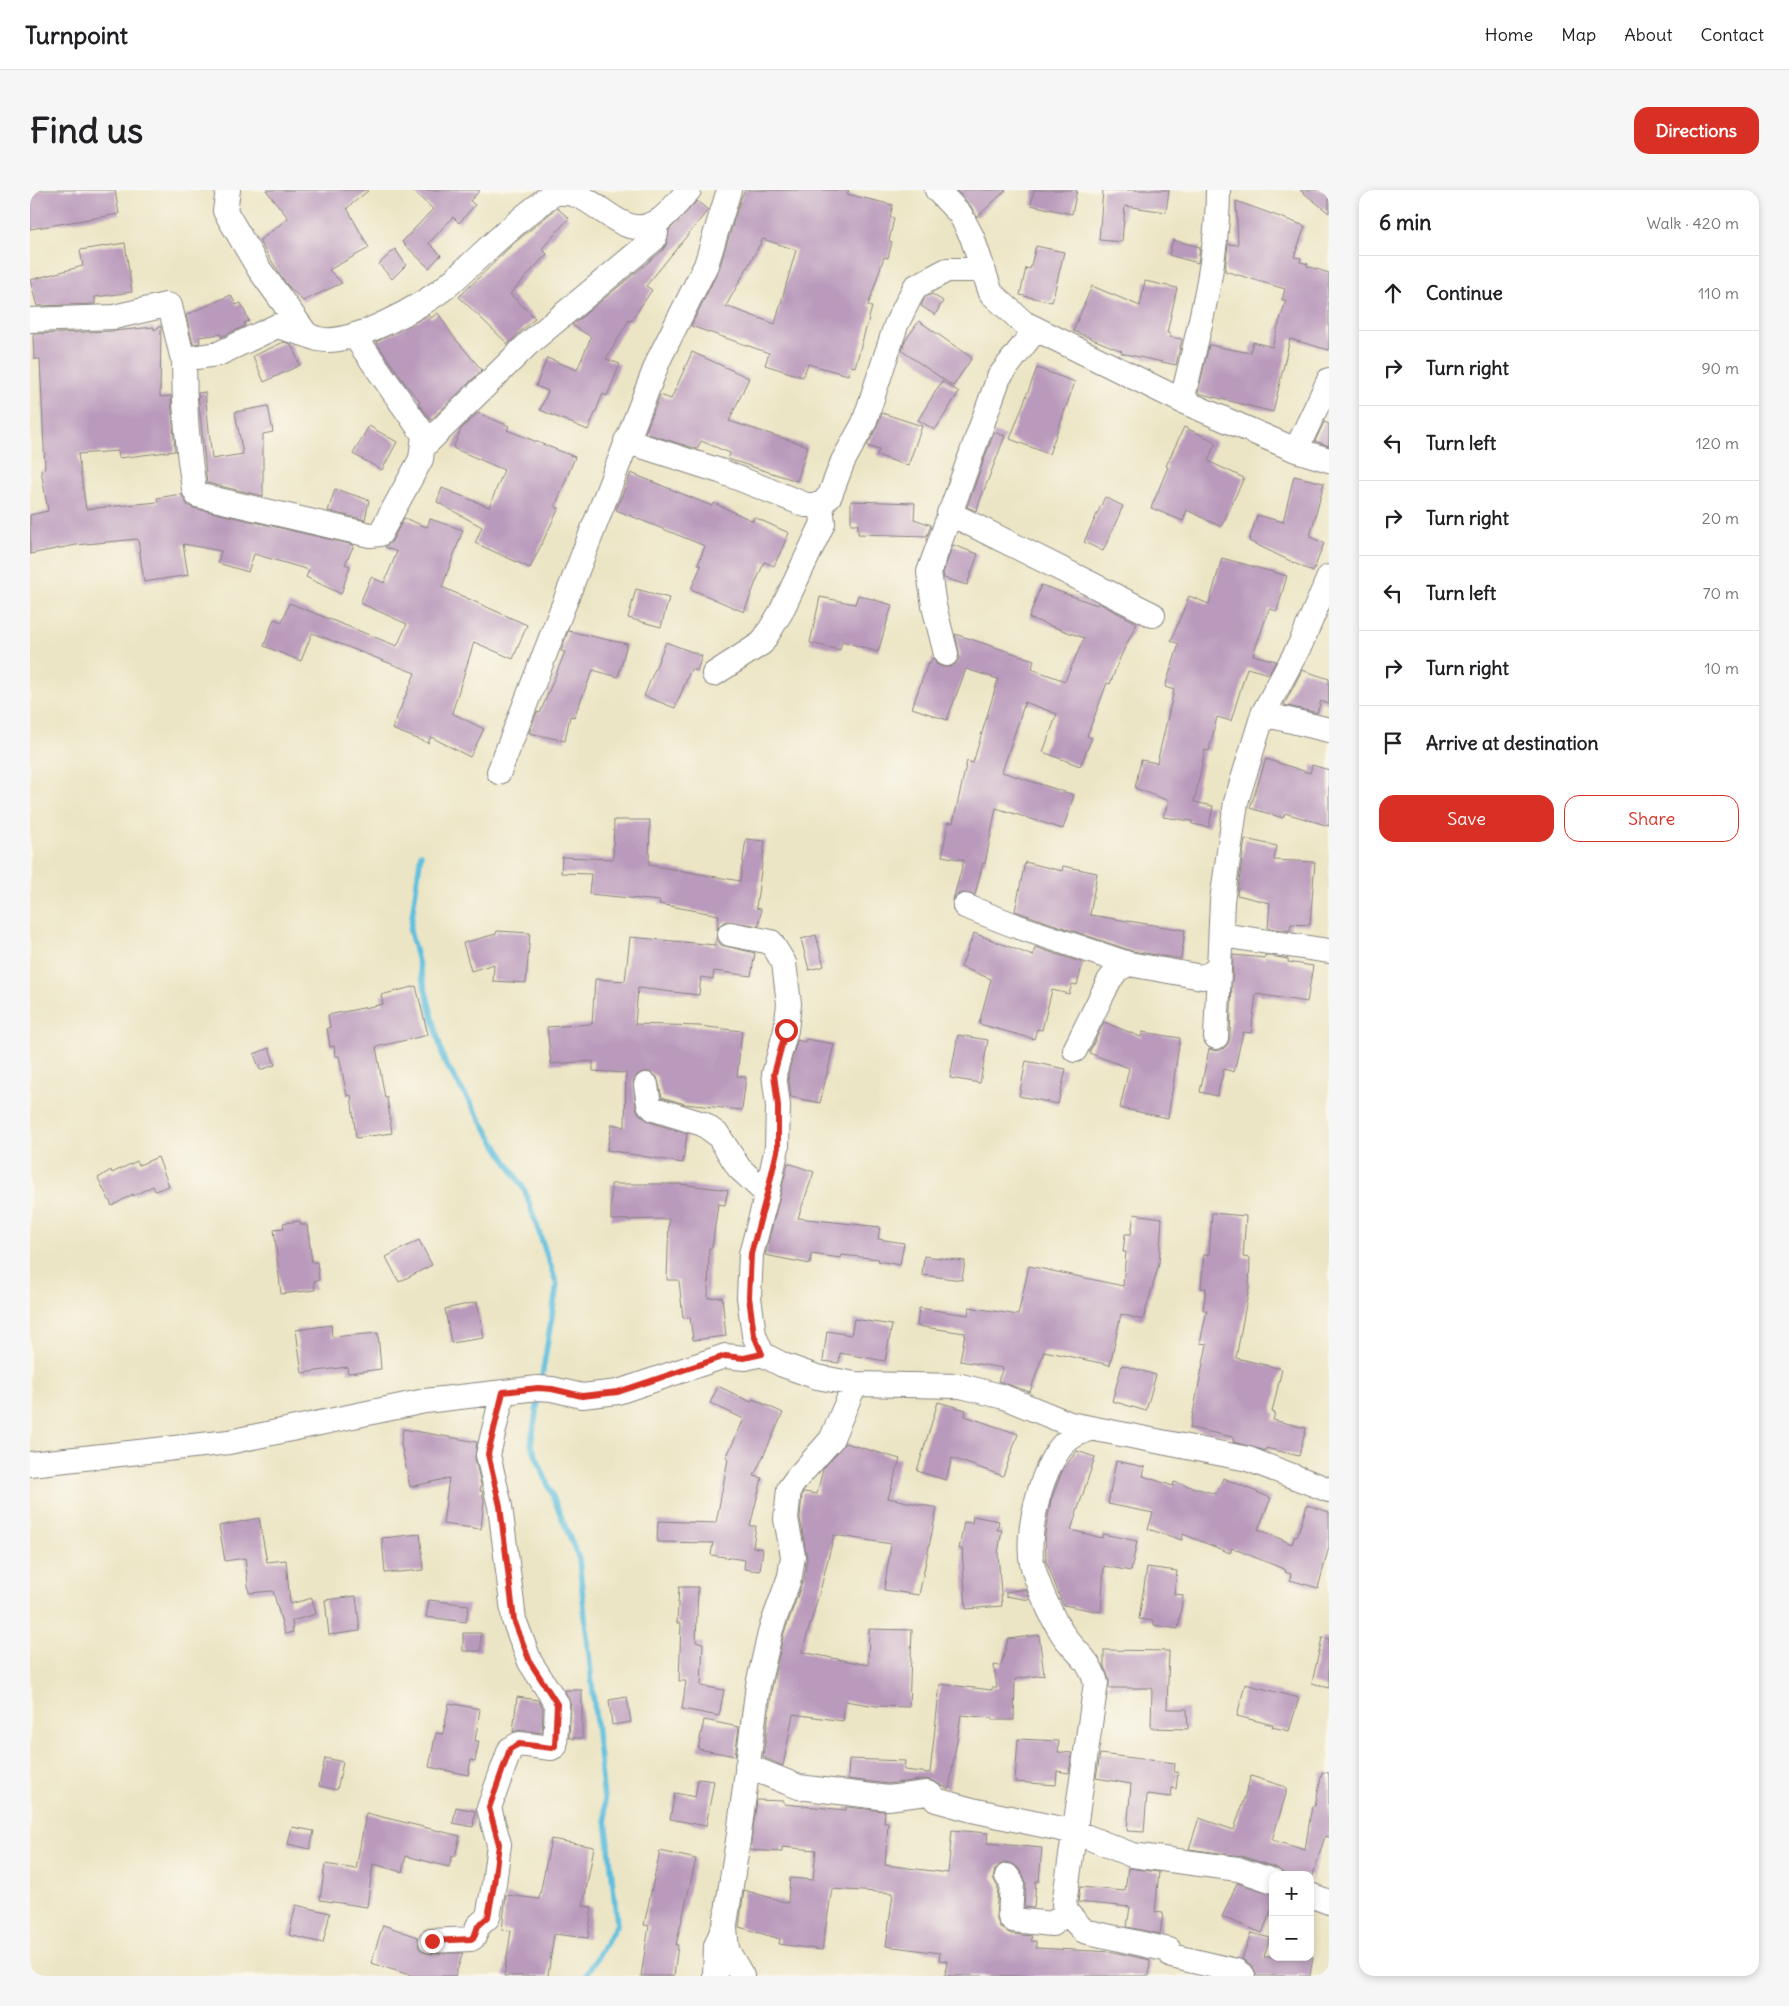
<!DOCTYPE html>
<html lang="en">
<head>
<meta charset="utf-8">
<style>
	body { margin:0; font-family:Delius,sans-serif; background:#f6f6f6; color:#202124 }
	.controls { position:absolute; right:15px; bottom:15px; display:grid; overflow:hidden; border-radius:10px; box-shadow:0 2px 8px #0003 }
	.controls button { width:45px; height:45px; display:grid; place-items:center; padding:0; border:0; border-bottom:1px solid #e0e0e0; background:#fff; color:#202124; font:25px sans-serif }
	.stop { position:absolute; width:15px; height:15px; margin:-11px; border:4px solid #d93025; border-radius:50%; background:#fff }
	.stop.end { background:#d93025; border-color:#fff; box-shadow:0 1px 5px #0008 }
	.list { margin:0; padding:0; list-style:none }
	h2 { display:flex; justify-content:space-between; align-items:center; height:65px; margin:0; padding:0 20px; font-size:21px }
	h2 small { font-size:16px; font-weight:400; color:#757577 }
	.list li { display:grid; grid-template-columns:32px 1fr auto; gap:15px; align-items:center; box-sizing:border-box; height:75px; padding:0 20px; border-top:1px solid #e0e0e0 }
	.list b { display:block; font-size:19px; white-space:nowrap }
	.list em { font-size:16px; font-style:normal; color:#757577 }
	.actions { display:flex; gap:10px; padding:15px 20px }
	.actions a { flex:1; padding:11px 0; border:1px solid #d93025; border-radius:15px; text-align:center; font-size:18px; color:#d93025 }
	.actions .main { background:#d93025; color:#fff }
	.icon { flex:none; width:28px; height:28px; fill:none; stroke:currentColor; stroke-width:2; stroke-linecap:round; stroke-linejoin:round }
	.map { position:relative; flex:none; width:1299px; height:1786px; overflow:hidden; border-radius:15px }
	header { display:flex; align-items:center; gap:30px; box-sizing:border-box; height:70px; padding:0 25px; background:#fff; border-bottom:1px solid #e0e0e0 }
	header strong { font-size:24px }
	nav { display:flex; gap:28px; margin-inline-start:auto; font-size:18px }
	.intro { display:flex; align-items:center; justify-content:space-between; box-sizing:border-box; height:120px; padding:0 30px }
	h1 { margin:0; font-size:35px }
	.button { padding:12px 22px; border-radius:15px; background:#d93025; color:#fff; font-size:18px; font-weight:700 }
	main { display:flex; gap:30px; padding:0 30px }
	aside { flex:1; background:#fff; border-radius:15px; box-shadow:0 2px 8px #0003 }
	.map>svg:first-child { display:block }
</style>
</head>
<body>
<header>
<strong>Turnpoint</strong>
<nav><a>Home</a><a>Map</a><a>About</a><a>Contact</a></nav>
</header>
<div class="intro"><h1>Find us</h1><a class="button">Directions</a></div>
<main>
<div class="map">
<svg width="1299" height="1786" viewBox="0 0 1299 1786">
	<rect width="100%" height="100%" fill="#fbf7ec"/>
	<filter id="ink" filterUnits="userSpaceOnUse"><feTurbulence type="fractalNoise" baseFrequency=".02" numOctaves="2"/><feDisplacementMap in="SourceGraphic" scale="10" xChannelSelector="R" yChannelSelector="G"/><feConvolveMatrix kernelMatrix="1 2 1 2 8 2 1 2 1" color-interpolation-filters="sRGB"/></filter>
	<filter id="wash" filterUnits="userSpaceOnUse"><feTurbulence type="fractalNoise" baseFrequency=".0096" numOctaves="4" result="noise"/><feDisplacementMap in="SourceGraphic" scale="20" xChannelSelector="R" yChannelSelector="G"/><feGaussianBlur stdDeviation="1.12" result="paint"/><feColorMatrix in="noise" values="0 0 0 0 0 0 0 0 0 0 0 0 0 0 0 0 0 1.4 0 .05"/><feComposite in="paint" operator="in"/></filter>
	<g filter="url(#wash)">
		<rect width="100%" height="100%" fill="#ece5c5"/>
		<g fill="none" stroke-linecap="round" stroke-linejoin="round">
			<!-- stream -->
			<path stroke="#5fbfde" stroke-width="5.5" d="M391,664L380,741L414,871L495,1001L527,1095L511,1192
				M509,1204L501,1254L549,1369L587,1734L556,1786"/>
		</g>
		<g id="blocks">
			<!-- building -->
			<path fill="#ba9abc" fill-rule="evenodd" d="M0,0H85L89,24L0,39Z
				M236,0H339L317,18L339,58L299,80L312,93L273,111L257,95L229,51L258,28Z
				M382,0H450L440,11L445,15L429,33L423,27L399,53L411,65L399,78L372,52L403,19Z
				M715,0H819L817,4L863,15L860,27L864,28L859,51L862,52L858,68L854,67L838,116L842,117L825,177L821,176L818,185L778,174L773,187L735,175L739,163L661,136L689,79L711,8ZM733,49L766,60L745,134L696,116Z
				M926,0H976L947,27L940,15Z
				M1004,0H1047L1042,24L1001,15Z
				M1073,0H1139L1136,22L1095,16L1092,52L1069,50Z
				M1270,0H1299V23Z
				M667,11L678,20L616,96L622,100L601,131L599,130L576,169L590,174L577,206L573,204L558,240L510,220L518,201L506,196L517,168L547,180L561,147L542,135L633,60L637,53L639,40Z
				M1206,11L1275,36L1264,67L1271,68L1270,72L1278,74L1277,76L1299,83V160L1260,149L1243,222L1168,203L1179,155L1220,163L1223,152L1242,157L1256,110H1252L1255,99L1195,81L1198,54L1208,55Z
				M527,18L539,28L512,59L517,64L480,104L505,128L478,154L429,107L483,54Z
				M1143,50L1170,57L1168,73L1139,65Z
				M95,53L102,102L65,107V114L7,116L0,90L53,76L50,60Z
				M1006,56L1034,62L1022,112L990,105L996,78L1000,79Z
				M365,59L376,75L362,89L349,74Z
				M1115,91L1147,98L1137,143H1140V147L1152,149L1146,175L1091,163L1092,161L1043,141L1062,96L1110,116Z
				M902,104L913,111L905,125L891,116L895,107Z
				M201,105L206,115L211,113L219,131L214,133L215,136L191,147V144L169,147L170,153L163,154L156,125Z
				M408,123L423,146L452,180L401,230L388,213L390,211L377,196L346,152L399,125L401,128Z
				M889,131L942,168L923,196L872,161L875,151Z
				M131,136L130,207L141,206L145,261L89,268L88,261L48,264L56,319L128,312L127,308L151,304L158,316L164,318L324,355L315,374L320,376L311,404L276,387L279,380L224,364L218,382L188,373L191,361L153,354L158,385L114,392L108,349L46,355L0,364V325L18,321L11,280L15,279L10,169H4L3,144L84,141L124,137V140Z
				M254,152L261,154L270,175L234,192L223,166Z
				M662,162L719,188L699,231L778,256L767,291L698,269L700,263L671,251L667,259L615,243L630,205L641,209Z
				M1007,178L1045,192L1019,264L980,249Z
				M912,191L929,202L905,240L888,230Z
				M175,202L182,269L213,264L205,222L238,216L243,242L233,244V306L177,293L168,203Z
				M448,223L479,236L477,240L545,267L525,317L529,318L500,378L445,353L452,337L407,312L412,298L459,317L474,280L423,258L431,239Z
				M852,223L892,236L878,276L847,265L849,260L837,256L846,239Z
				M1294,232L1299,234V256L1285,251Z
				M339,236L367,252L352,280L323,264Z
				M1154,237L1186,252L1178,271L1214,288L1191,337L1157,320L1153,331L1121,318L1138,277L1136,276Z
				M964,242L975,246L946,321L937,317Z
				M601,283L682,316L684,313L723,331L724,327L759,343L744,376L734,372L714,422L661,399L671,376L668,374L675,356L586,320Z
				M1264,286L1294,293L1280,347L1294,353L1283,382L1219,351L1227,325L1253,332Z
				M305,299L339,310L335,330L298,321Z
				M1075,307L1093,316L1073,361L1054,352Z
				M821,311L885,313L884,329L901,335L897,346L828,344V334H821Z
				M374,328L397,337L400,329L433,340L412,397L497,435L483,469L444,452L422,523L454,539L440,567L401,547L398,553L362,539L385,483L282,443L271,471L234,456L244,429L252,432L259,413L367,456L377,434L330,413L341,387L354,393L367,362L355,357L362,351Z
				M923,355L948,364L937,395L914,388L913,383Z
				M1192,368L1257,386L1247,421L1239,419L1223,465L1246,471L1239,484L1217,478L1201,531L1187,527L1179,561L1175,560L1164,612L1183,616L1179,637L1162,634V631L1133,627L1139,611L1105,598L1111,570L1127,573L1144,500L1135,497L1149,454L1141,451L1159,406L1179,414Z
				M1011,395L1067,415L1068,413L1107,433L1090,468L1080,494L1077,493L1057,546L1062,548L1050,576L1013,562L1027,524L995,512L972,582L1044,605L1033,639L966,618L955,674L953,673L945,705L932,703L927,705L923,710L934,670L912,666L918,632L923,633L937,571L943,573L968,489L936,479L917,530L882,518L898,473L900,474L903,467L906,474L913,477H920L926,474L929,468V461L925,444L1004,470L1002,479L1035,491L1054,448L999,428Z
				M606,399L639,408L631,437L598,428Z
				M828,405L862,415L848,462L812,451L810,460L780,453L790,407L825,414Z
				M538,441L597,454L588,487L563,480L544,527L540,526L535,551L499,543L507,522L510,523L535,462L531,461Z
				M636,452L672,466L667,481L661,479L645,518L614,506Z
				M1272,480L1299,489V514L1291,511L1287,523L1254,515Z
				M1236,569L1280,583L1282,575L1299,580V636L1255,623L1253,628L1220,618Z
				M584,630H620L619,675L710,691L716,649L735,651L726,718L731,719L729,736L696,731L690,735L687,740L689,725L629,714L630,711L559,704L561,684L531,683L532,667L583,669Z
				M1215,649L1247,656L1244,670L1285,672L1280,735L1261,734L1260,741L1238,738L1240,713L1207,705Z
				M995,672L1032,681L1033,676L1067,683L1060,725L1155,740L1151,769L1102,761L985,721Z
				M467,741L500,743L496,793L463,791L464,774L441,781L433,753L466,744Z
				M944,743L1003,766L1005,757L1053,773L1047,795L1042,794L1039,804L1022,800L1012,840L1007,839L1004,849L949,834L961,789L931,777Z
				M687,744V749L691,755L725,763L721,786L684,781L683,789L671,787L669,805L608,798L605,834L669,836L712,841L707,886L716,887L712,920L655,914L632,907L627,887L620,882H613L607,885L603,891L606,917L609,924L620,932L657,944L653,973L577,960L582,934L595,937L596,883L563,881V871L521,874L517,837L562,834L565,789L595,791L600,747L685,755Z
				M786,745L794,776L779,780L771,749Z
				M1203,765L1235,768V765L1258,769V772L1283,776L1277,812L1226,804L1221,843L1213,842L1204,882L1194,879L1187,906L1170,902L1179,859L1186,861L1193,859L1198,854L1200,848Z
				M386,796L398,845L346,857L355,908L357,907L362,943L326,948L321,905L317,906L309,866H305L304,856L300,857L297,838H300L298,825L353,814L351,805Z
				M1074,832L1111,847L1112,842L1150,848L1138,928L1090,918L1099,878L1059,863Z
				M928,845L958,850L950,893L920,888Z
				M776,849L804,854L790,913L761,907L758,885L767,850L775,852Z
				M239,858L245,875L230,880L224,864Z
				M996,871L1036,879L1028,914L989,906Z
				M128,967L139,996L125,1001L123,996L103,1006V1004L82,1016L68,988L81,980L82,983L107,971L109,975Z
				M758,973L784,982L768,1028L850,1037L848,1049L874,1053L870,1075L848,1071L849,1069L812,1065L811,1068L781,1064L780,1074L735,1065Z
				M581,994H650L698,1000L695,1015L688,1014L682,1058H679L678,1108L692,1107L696,1146L663,1150L660,1127L653,1128L649,1090H637L639,1029L581,1030Z
				M1182,1023L1216,1026L1213,1067L1220,1068L1219,1098L1206,1168L1252,1179L1242,1222L1245,1223L1243,1230L1276,1238L1269,1266L1236,1258V1261L1203,1252V1247L1160,1238L1177,1154L1170,1153L1177,1120H1173L1176,1098H1171L1174,1064L1179,1065Z
				M1104,1024L1132,1028L1129,1074L1113,1130L1091,1124L1080,1175L1014,1161L1000,1202L968,1191L973,1178L930,1171L935,1143L887,1136L889,1118L938,1125L939,1117L988,1125L999,1076L1093,1096L1096,1062H1093L1095,1044H1101Z
				M270,1031L271,1035H277L282,1072H287L289,1090L284,1091L285,1100L251,1104L244,1039L254,1038L253,1033Z
				M389,1050L402,1075L369,1092L356,1067Z
				M894,1066L935,1071L932,1090L892,1085Z
				M447,1112L454,1148L421,1153L415,1119Z
				M824,1129L862,1135L855,1171L810,1163L809,1173L793,1171L797,1141L821,1145Z
				M301,1135L302,1147L348,1143L351,1179L318,1183L317,1177L272,1183L266,1140Z
				M1092,1175L1126,1185L1116,1221L1082,1211Z
				M688,1196L721,1212L723,1209L753,1223L724,1286L732,1288L720,1336H726L723,1357L733,1359L730,1381L714,1379L715,1370L681,1365L683,1353L627,1352L628,1331L686,1333L698,1269L696,1268L714,1229L680,1213Z
				M908,1212L936,1220L935,1226L988,1244L973,1286L922,1268L916,1290L887,1281Z
				M373,1239L447,1252L445,1268L451,1295L450,1301H452L454,1310L451,1339L413,1334L419,1288L380,1297L371,1254Z
				M815,1253L870,1269L858,1308L907,1318L889,1405L854,1400L861,1354L804,1345L790,1401L772,1462L838,1475L839,1439L882,1440L879,1517L846,1516L815,1511L813,1531L763,1524L753,1576L733,1567L742,1497L754,1443L774,1388L777,1368L770,1328L772,1304L774,1302L787,1304L793,1279Z
				M1047,1261L1065,1267L1041,1340L1072,1348L1073,1344L1107,1351L1101,1381L1074,1376L1071,1422L1033,1415L1016,1371L1015,1344L1021,1310L1033,1279Z
				M1086,1271L1115,1277L1113,1286L1143,1296L1144,1292L1186,1304L1193,1288L1241,1308L1228,1339L1262,1354L1265,1346L1267,1347L1277,1315L1299,1322V1357L1288,1398L1260,1390L1261,1384L1255,1382L1256,1380L1202,1358L1200,1363L1153,1344L1152,1350L1118,1339L1123,1323L1078,1314Z
				M943,1326L969,1331L967,1340H972L968,1363L972,1416L936,1419L932,1359H929L934,1332L942,1333Z
				M229,1328L237,1372L256,1370L260,1414L282,1408L286,1424L262,1431L263,1442L255,1444L243,1401L219,1403L215,1368L195,1371L189,1336Z
				M390,1344L394,1380L355,1383L352,1348Z
				M1117,1377L1147,1381L1144,1404L1153,1405L1148,1439L1124,1435V1431L1109,1429Z
				M649,1397H668L666,1452L673,1453L671,1496L694,1500L689,1526L652,1519L656,1491H649L651,1433H647Z
				M996,1399L1000,1410L976,1406V1402Z
				M326,1406L330,1441L299,1445L295,1410Z
				M399,1410L439,1415L436,1432L396,1427Z
				M433,1443H451V1461H433Z
				M1009,1445L1014,1485L985,1489L984,1530H962V1528L931,1525L919,1599L903,1591L896,1589L858,1594L818,1589L819,1569L875,1571L874,1580L900,1583L910,1494L962,1500V1498H967L964,1475L971,1476L978,1449Z
				M1292,1448L1299,1449V1498L1282,1493Z
				M1074,1460L1139,1461L1137,1519H1157L1158,1539L1121,1538L1122,1498H1079V1489L1074,1476Z
				M1215,1494L1269,1508L1259,1541L1242,1537L1243,1535L1207,1526Z
				M535,1500H552V1548H539L541,1515Z
				M487,1507L508,1510L513,1518L512,1543L491,1540L483,1542Z
				M597,1507L601,1532L582,1535L579,1510Z
				M419,1513L450,1519L445,1551H449L445,1571L441,1570L438,1585L399,1577L406,1543L413,1544Z
				M674,1530L709,1537L705,1566L668,1559Z
				M988,1549L1029,1551L1028,1562L1042,1563L1039,1583L1027,1581L1026,1595L985,1592Z
				M1070,1564L1145,1573L1144,1582H1148L1146,1599L1142,1598L1141,1607L1117,1604L1114,1642L1097,1641L1101,1594L1066,1588Z
				M295,1568L313,1572L307,1600L289,1596Z
				M1292,1582L1299,1583V1647L1295,1646L1281,1692L1280,1685H1255L1247,1678L1212,1666L1159,1659L1169,1628L1204,1640L1221,1586L1256,1597V1604L1242,1650L1275,1660L1282,1616H1285Z
				M668,1589L684,1591L676,1636L640,1629L645,1603L665,1607Z
				M727,1610L754,1611V1614L816,1620V1617L855,1621L854,1633H858L855,1675L918,1683L922,1640L958,1643L957,1653L1012,1658L1009,1691H1006L1004,1718L994,1717L996,1693L993,1685L988,1678L983,1674L976,1672L969,1675L965,1680L963,1688L968,1697L966,1727L970,1737L981,1744L1002,1746L1001,1751H1006V1758L1083,1762L1120,1770L1119,1786H915L917,1771L909,1770L910,1763L856,1756L863,1703L802,1699L792,1760L749,1754L750,1749L709,1737L714,1700L758,1713L760,1688L783,1690L786,1660L752,1657V1662L720,1660Z
				M426,1617L445,1621L443,1637L423,1633Z
				M336,1623L430,1646L425,1667L422,1666L419,1677L376,1666L372,1682L343,1674L337,1717L290,1710L295,1674L326,1679Z
				M262,1637L284,1641L280,1659L258,1654Z
				M521,1649L564,1657L553,1716L562,1717L558,1748L524,1744L518,1786H474L481,1741L472,1740L476,1705L509,1709Z
				M630,1661L666,1669L646,1755H648L644,1786H611L619,1736L614,1735Z
				M1098,1678L1129,1682L1125,1722L1133,1723L1130,1744L1097,1737L1100,1717L1048,1712L1050,1697L1095,1701Z
				M1207,1693L1243,1704V1716L1232,1743L1192,1727Z
				M266,1715L300,1723L293,1753L259,1745Z
				M353,1735L388,1747L389,1758L395,1763H433L425,1786H383L341,1773Z
				M1221,1743L1240,1748L1234,1767H1283L1280,1786H1227L1225,1780L1221,1775L1212,1769Z"/>
		</g>
	</g>
	<g filter="url(#ink)">
		<use href="#blocks" fill-opacity="0" stroke="#878480" stroke-width="1"/>
		<g fill="none" stroke-linecap="round" stroke-linejoin="round">
			<!-- minor casing -->
			<g stroke="#878480" stroke-width="26">
				<path id="minor" d="M198,0L195,21L229,79L277,145C281,146 284,148 288,149C320,157 393,116 418,95C449,68 476,39 509,15C513,11 519,6 524,4C527,2 531,3 535,3C568,4 593,56 630,30C641,22 650,9 659,0
					M907,0L930,24L942,47L961,103L994,133L1152,211L1266,260L1299,270
					M0,130L84,127L136,115L140,116L152,166L154,169L188,164L247,136L277,145
					M154,169C154,213 157,256 164,299L167,305L340,345L350,344L391,269L394,245L324,145
					M1152,211C1168,142 1188,71 1188,0
					M596,251L690,281L776,315H791L800,305L813,271L834,233L866,135L885,97L917,80H953
					M393,257L498,154L624,49L626,43L621,34
					M1266,260L1299,190
					M919,323L1123,425
					M916,464L904,416L899,382L969,187L1006,139
					M684,484L732,453L751,422L793,333L791,315
					M1233,524L1299,540
					M469,582L629,169L676,75L699,0
					M935,716L986,736L1099,774L1172,787L1182,783L1189,776
					M700,744L741,752L754,773L759,814L756,840L744,884L748,916L747,957L737,1004L721,1064L719,1107L724,1145L732,1164L753,1175L787,1187L825,1194L931,1196L974,1207L1040,1234L1218,1269L1299,1300
					M1191,745L1299,761
					M1186,847L1192,711L1206,612L1233,524L1271,453L1299,387
					M1045,860L1079,791L1088,779L1099,774
					M616,895L619,914L624,919L673,934L688,945L709,978L737,1004
					M1060,1238C1053,1242 1045,1244 1039,1249C1013,1269 995,1341 1002,1373C1006,1392 1022,1428 1032,1443C1045,1463 1059,1467 1066,1493L1034,1714L1037,1723L1054,1741L1139,1760L1142,1766L1206,1781L1213,1786
					M0,1274L199,1252L395,1211L508,1198L522,1199L552,1206L588,1202L695,1166L715,1168L732,1164
					M717,1576L769,1597L858,1608L897,1603L903,1606L906,1610L942,1620L1045,1642L1102,1665L1208,1679L1243,1691
					M977,1686L982,1693L980,1727L983,1730L1022,1734L1037,1723
					M1280,1705L1299,1712
					M695,1738L697,1760L712,1786
					M401,1751L441,1749L444,1747L448,1736L458,1727L464,1694L469,1654L459,1618L480,1559L489,1554L521,1558L525,1556L527,1514L500,1472L484,1430L470,1316L458,1265L473,1202
					M685,1786L686,1756L695,1734L709,1644L728,1495L741,1439L760,1386L763,1366L756,1329L759,1299L767,1288L801,1250L825,1194"/>
			</g>
			<!-- minor -->
			<use href="#minor" stroke="#fff" stroke-width="24"/>
		</g>
	</g>
	<g fill="none" stroke-linecap="round" stroke-linejoin="round" filter="url(#ink)">
		<!-- route -->
		<path stroke="#d93025" stroke-width="6" d="M402,1751L441,1749L444,1747L448,1736L458,1727L464,1694L469,1654L459,1618L480,1559L489,1554L522,1558L525,1556L527,1514L500,1472L484,1430L470,1316L458,1264L473,1202L508,1198L522,1199L552,1206L588,1202L695,1166L714,1168L732,1164L724,1145L719,1107L721,1064L737,1004L748,957V916L744,884L756,840"/>
	</g>
</svg>
<div class="controls">
<button>+</button>
<button>−</button>
</div>
<div class="stop" style="left:756px;top:840px"></div>
<div class="stop end" style="left:402px;top:1751px"></div>
</div>
<aside>
<h2>6 min<small>Walk · 420 m</small></h2>
<ul class="list">
<li><svg class="icon" aria-label="ahead" viewBox="0 0 24 24"><path d="M12 20V5M6 11l6-6 6 6"/></svg><div><b>Continue</b></div><em>110 m</em></li>
<li><svg class="icon" aria-label="right" viewBox="0 0 24 24"><path d="M7 20v-9h11M14 6l5 5-5 5"/></svg><div><b>Turn right</b></div><em>90 m</em></li>
<li><svg class="icon" aria-label="left" viewBox="0 0 24 24"><path d="M17 20v-9H6M10 6l-5 5 5 5"/></svg><div><b>Turn left</b></div><em>120 m</em></li>
<li><svg class="icon" aria-label="right" viewBox="0 0 24 24"><path d="M7 20v-9h11M14 6l5 5-5 5"/></svg><div><b>Turn right</b></div><em>20 m</em></li>
<li><svg class="icon" aria-label="left" viewBox="0 0 24 24"><path d="M17 20v-9H6M10 6l-5 5 5 5"/></svg><div><b>Turn left</b></div><em>70 m</em></li>
<li><svg class="icon" aria-label="right" viewBox="0 0 24 24"><path d="M7 20v-9h11M14 6l5 5-5 5"/></svg><div><b>Turn right</b></div><em>10 m</em></li>
<li><svg class="icon" aria-label="arrive" viewBox="0 0 24 24"><path d="M6 21V4h12l-3 4 3 4H6"/></svg><div><b>Arrive at destination</b></div></li>
</ul>
<div class="actions"><a class="main">Save</a><a>Share</a></div>
</aside>
</main>
</body>
</html>
